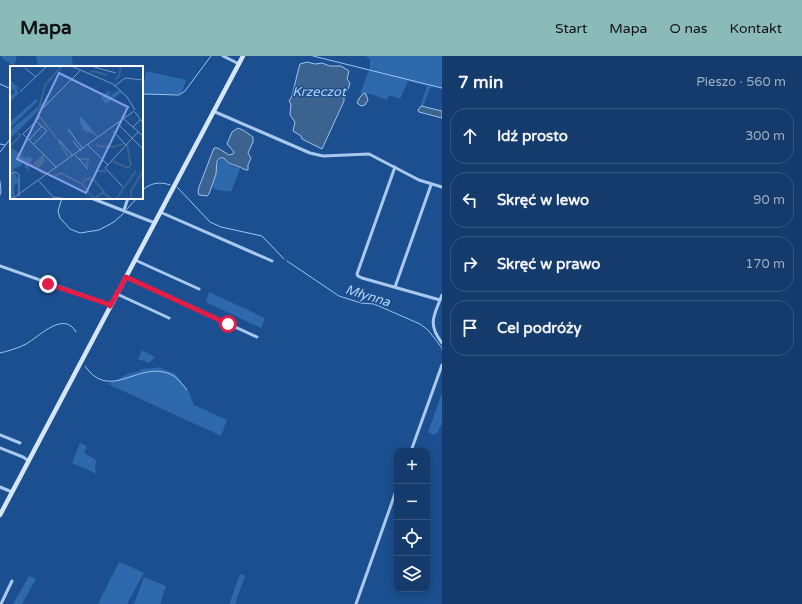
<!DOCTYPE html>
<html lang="pl">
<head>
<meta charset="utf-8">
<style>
	body { margin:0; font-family:"Varela Round",sans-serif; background:#214673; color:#f1f3f6 }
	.controls { position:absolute; right:12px; bottom:12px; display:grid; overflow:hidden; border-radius:8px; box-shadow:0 2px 10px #0003 }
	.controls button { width:36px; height:36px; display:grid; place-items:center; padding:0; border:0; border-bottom:1px solid #33557e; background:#143b6b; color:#f1f3f6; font:20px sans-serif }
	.stop { position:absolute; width:12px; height:12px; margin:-9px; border:3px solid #e11d48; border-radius:50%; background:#fff }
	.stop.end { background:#e11d48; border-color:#fff; box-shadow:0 1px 4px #0008 }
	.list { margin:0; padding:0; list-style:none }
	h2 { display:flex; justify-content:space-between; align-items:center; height:52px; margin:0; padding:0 16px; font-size:17px }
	h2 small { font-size:13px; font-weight:400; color:#9dadc1 }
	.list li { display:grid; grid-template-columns:26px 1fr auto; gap:12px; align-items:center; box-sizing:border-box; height:56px; margin:0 8px 8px; padding:0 8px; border:1px solid #33557e; border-radius:16px }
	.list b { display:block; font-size:15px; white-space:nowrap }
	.list em { font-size:13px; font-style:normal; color:#9dadc1 }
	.icon { flex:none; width:22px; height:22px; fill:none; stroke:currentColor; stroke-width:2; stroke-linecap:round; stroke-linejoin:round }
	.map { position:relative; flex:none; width:442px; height:548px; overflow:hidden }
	header { display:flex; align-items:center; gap:24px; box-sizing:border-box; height:56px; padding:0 20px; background:#8bbbb9; color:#111 }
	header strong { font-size:19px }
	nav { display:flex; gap:22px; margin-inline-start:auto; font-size:14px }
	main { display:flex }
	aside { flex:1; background:#143b6b }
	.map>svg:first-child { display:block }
</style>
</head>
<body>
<header>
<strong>Mapa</strong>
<nav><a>Start</a><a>Mapa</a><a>O nas</a><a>Kontakt</a></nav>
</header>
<main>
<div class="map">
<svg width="442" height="548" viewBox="0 0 442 548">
	<rect width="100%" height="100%" fill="#1b4f8f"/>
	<!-- green -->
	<path fill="#2e69ad" d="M2,0H17L14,10L1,2Z
		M36,0H72L73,11H38Z
		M365,0H442V33L434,31L430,32L423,51H420L427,30L408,25L400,43L389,39L387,44C378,41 370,36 360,38L370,11V3Z
		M146,15L186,24L181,38H142Z
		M222,103H225C228,109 233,111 240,112L231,136L218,134L212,132L218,106Z
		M209,236L265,262L261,272L206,246Z
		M142,294L155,301L149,307L138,303Z
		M158,311L176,318L189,337L194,349L227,364L221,380L108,328L128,318L140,315L141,313L156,312Z
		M442,337V367L438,376L434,379L428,376Z
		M80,387L87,390L84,397L96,404L95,413L97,418L72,407Z
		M119,506L144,517L127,548H98Z
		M240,518L245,520L235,548H229Z
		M29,520L36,523L22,548H13Z
		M144,521L166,530L160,548H134Z"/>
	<!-- water -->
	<path fill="#3c6290" stroke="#9cc4f0" d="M307,6L315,8L322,7L330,10H341L349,15L347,23L350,27L348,34L344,37V45L322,93L302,83L301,80L293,75L295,66L290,59L291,48L289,45L292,40L299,11L300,8Z
		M364,37L366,38L368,44L365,49L361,50L357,47L360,41Z
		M421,50L442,55V62L419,56L418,54Z
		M238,72L243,74L253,81V86L248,97L251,102L248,109V114C243,114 243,112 239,111C231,107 230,110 224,102H220L217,105L216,118L209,138L207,140L199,139L198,136L199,131L214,92H218L229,99L233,98L234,96L227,88L232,76Z"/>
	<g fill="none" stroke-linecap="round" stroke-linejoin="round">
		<!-- stream -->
		<path stroke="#9cc4f0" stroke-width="1" d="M313,0L442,32
			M0,28L11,33
			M142,38L179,39L185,35L211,0
			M0,88L5,89
			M0,96L11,82
			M0,125L1,136L0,139
			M177,131L210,166L221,171L262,180L284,203
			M142,135C149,127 160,125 170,129
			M62,142L58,155L60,162L70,173L80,177L99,174L114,166L124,157
			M127,153L137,142
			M287,205L339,240L361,247L374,248L420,268L428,274L442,292
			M442,293V294
			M0,297C9,295 18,292 26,288C40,280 64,254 76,276
			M85,310C111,348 140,301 174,320C179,324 183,329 187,334"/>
		<!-- street -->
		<path stroke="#a9c9ee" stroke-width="3" d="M223,0L239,8
			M213,55L310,97L323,100L369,98L419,124L442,131
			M395,111L357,218L358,220L362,222L440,244
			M91,142L155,167
			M124,154L128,142
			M160,156L272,205
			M135,204L199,233
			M0,210L108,248L110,251
			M126,221L257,281
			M395,231L431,129
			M117,238L169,262
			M442,239C434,260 427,267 442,287
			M0,379L20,387
			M0,392L23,401L29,405
			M411,395L442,309
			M0,431L12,436
			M1,548L12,525
			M356,548L397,432"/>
		<!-- secondary -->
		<path stroke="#d6e6fa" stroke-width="4.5" d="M0,459L243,0"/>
	</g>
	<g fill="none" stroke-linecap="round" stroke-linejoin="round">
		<!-- route -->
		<path stroke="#e11d48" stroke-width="5" d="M48,228L108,248L110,250L126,221L228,268"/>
	</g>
	<g text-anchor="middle" stroke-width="3" stroke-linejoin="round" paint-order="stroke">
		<!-- water labels -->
		<g font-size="13" font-style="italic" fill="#b5d3f5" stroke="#1b4f8f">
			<text x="319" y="40">Krzeczot</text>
			<text transform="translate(368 239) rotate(17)" y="5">Młynna</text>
		</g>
	</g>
	<!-- overview -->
	<g transform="translate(10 10)">
		<rect width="133" height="133" fill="#1b4f8f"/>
		<path d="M0,14L11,24L6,22L9,27L0,36V30L5,26L3,23L0,26ZM109,24L112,26L96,38L91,31L95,27L97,29L96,27L98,25L101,27L94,34ZM26,33L28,35L0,62V56ZM36,34L38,35L0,73V64ZM71,50L74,54L85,67L73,64L69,53ZM0,81L11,89L14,87L12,89L14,92L17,90L23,93L19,98L18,106L13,96L11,100L3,103L9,116L4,120L5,133H0Z" fill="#2e69ad"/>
		<path d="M33,88L35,95L29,102L23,98Z" fill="#3c6290"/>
		<path fill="none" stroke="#3c6290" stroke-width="2" d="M80,7L83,5L97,9M105,14L109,10L111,0M29,43L35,19L52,0M30,51L47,73M73,60L76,65L84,67L87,71M48,74L58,91M86,78L88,80L104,81L113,78M117,79L121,100M0,80L11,69L7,67M0,81L33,108M69,93H78L77,100M103,95L115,101H120M43,111L51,107L72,118L84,133M83,113L95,127M73,117L76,113L84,112L87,105H96M85,132L92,127L102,133M106,133L126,105M121,133V125L133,105"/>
		<path fill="none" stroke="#7695bc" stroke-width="1" d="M61,0L103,18L117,31L125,44M84,1L106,7M15,2L26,11M105,20L115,12L133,14M10,26L37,0M125,46L133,57M114,53L123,61M130,54L123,61L133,70M108,58L132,82M58,63L73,83M103,65L116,79M19,74L32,60M49,74L63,90M63,75L71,85M23,79L37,65L26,55M78,79L98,99M65,89L78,103M47,102L13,68L29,52V46L70,5M0,108L6,106L9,109V130M29,115L43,131L58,133M113,121L95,102L128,66M2,133L124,45"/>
		<path fill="#839eea" fill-opacity="0.15" stroke="#839eea" stroke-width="2" d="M49,7L118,41L76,127L7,93Z"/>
		<rect width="133" height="133" fill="none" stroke="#fff" stroke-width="2"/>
	</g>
</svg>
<div class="controls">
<button>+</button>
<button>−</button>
<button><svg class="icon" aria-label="locate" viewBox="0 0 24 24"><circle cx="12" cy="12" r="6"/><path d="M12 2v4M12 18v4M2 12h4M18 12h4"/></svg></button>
<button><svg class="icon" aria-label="layers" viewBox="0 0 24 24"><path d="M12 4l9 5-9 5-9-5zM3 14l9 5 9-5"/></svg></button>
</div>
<div class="stop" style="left:228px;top:268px"></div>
<div class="stop end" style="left:48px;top:228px"></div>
</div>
<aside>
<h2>7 min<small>Pieszo · 560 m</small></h2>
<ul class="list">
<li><svg class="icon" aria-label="ahead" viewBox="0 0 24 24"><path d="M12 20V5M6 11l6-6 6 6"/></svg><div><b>Idź prosto</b></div><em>300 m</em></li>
<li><svg class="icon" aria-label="left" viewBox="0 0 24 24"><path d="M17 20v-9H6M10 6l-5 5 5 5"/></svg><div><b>Skręć w lewo</b></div><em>90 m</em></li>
<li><svg class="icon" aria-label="right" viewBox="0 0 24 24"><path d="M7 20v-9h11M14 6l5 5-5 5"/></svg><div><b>Skręć w prawo</b></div><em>170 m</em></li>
<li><svg class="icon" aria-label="arrive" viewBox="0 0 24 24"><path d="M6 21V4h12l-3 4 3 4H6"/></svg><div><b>Cel podróży</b></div></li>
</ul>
</aside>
</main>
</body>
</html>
